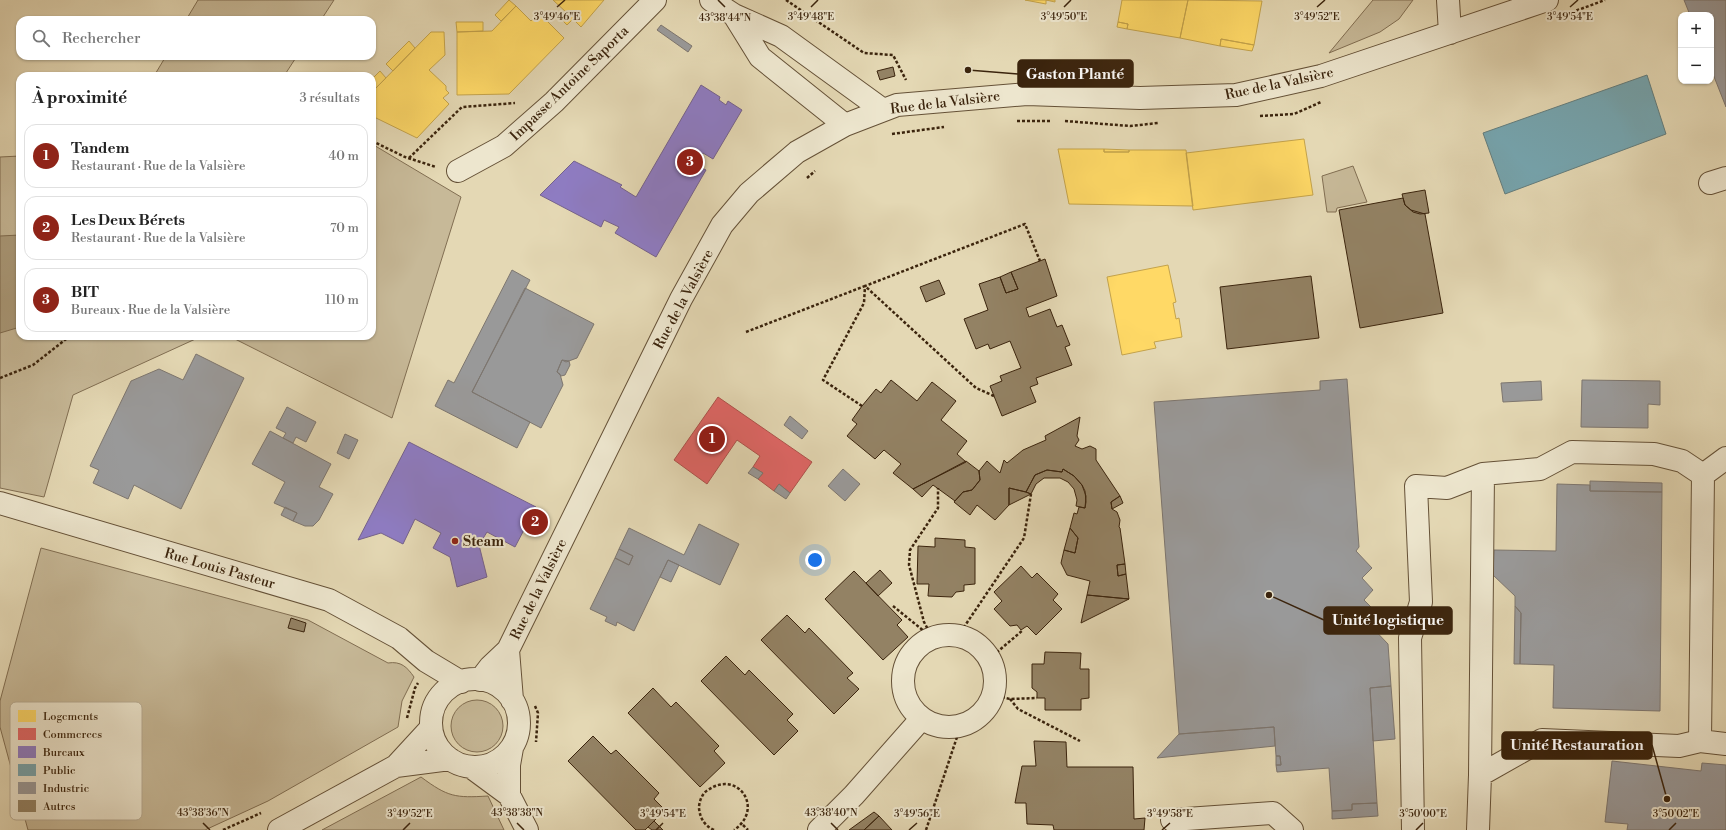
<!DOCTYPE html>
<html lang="fr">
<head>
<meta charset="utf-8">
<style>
	body { margin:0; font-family:"Libre Bodoni",serif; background:#f2f2f2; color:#222 }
	.controls { position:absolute; right:12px; top:12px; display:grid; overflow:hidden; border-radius:8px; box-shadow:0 1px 3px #0004 }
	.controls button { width:36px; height:36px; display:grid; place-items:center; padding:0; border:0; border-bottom:1px solid #e0e0e0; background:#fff; color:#222; font:20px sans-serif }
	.you { position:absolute; left:815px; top:560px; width:14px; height:14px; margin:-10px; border:3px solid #fff; border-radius:50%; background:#1a73e8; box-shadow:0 0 0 6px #1a73e833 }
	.badge { display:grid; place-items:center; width:26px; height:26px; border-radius:50%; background:#8f2418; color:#fff; font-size:13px; font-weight:700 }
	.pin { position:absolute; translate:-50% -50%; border:2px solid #fff; box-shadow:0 1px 4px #0006 }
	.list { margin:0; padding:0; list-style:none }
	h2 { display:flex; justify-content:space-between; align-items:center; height:52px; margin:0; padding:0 16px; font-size:17px }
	h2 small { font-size:13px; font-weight:400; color:#767676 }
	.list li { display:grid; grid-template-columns:26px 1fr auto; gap:12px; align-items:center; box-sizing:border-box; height:64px; margin:0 8px 8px; padding:0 8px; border:1px solid #e0e0e0; border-radius:12px }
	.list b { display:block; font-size:15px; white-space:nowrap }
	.list p { margin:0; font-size:13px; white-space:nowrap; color:#767676 }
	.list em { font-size:13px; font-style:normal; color:#767676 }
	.icon { flex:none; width:22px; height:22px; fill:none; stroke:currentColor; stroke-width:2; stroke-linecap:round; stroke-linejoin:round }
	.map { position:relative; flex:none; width:1726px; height:830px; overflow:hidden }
	.search { position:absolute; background:#fff; box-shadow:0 1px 3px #0004; left:16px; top:16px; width:360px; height:44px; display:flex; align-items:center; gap:10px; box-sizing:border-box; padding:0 14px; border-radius:12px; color:#767676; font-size:15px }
	.panel { position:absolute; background:#fff; box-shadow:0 1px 3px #0004; left:16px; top:72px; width:360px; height:268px; border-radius:12px }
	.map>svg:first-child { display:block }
</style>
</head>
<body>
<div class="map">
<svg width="1726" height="830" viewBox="0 0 1726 830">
	<rect width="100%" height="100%" fill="#e4d8b4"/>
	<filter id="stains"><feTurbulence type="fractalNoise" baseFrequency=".005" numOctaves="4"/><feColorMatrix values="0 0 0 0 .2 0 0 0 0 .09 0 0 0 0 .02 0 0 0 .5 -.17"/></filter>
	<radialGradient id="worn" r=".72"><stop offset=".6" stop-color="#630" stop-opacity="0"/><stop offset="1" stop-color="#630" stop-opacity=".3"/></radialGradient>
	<!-- green -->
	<path fill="#c7b998" stroke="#816e52" d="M198,0H334L321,20H186Z
		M1373,0H1413L1399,19L1380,32L1329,53Z
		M166,56H297L284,76H154Z
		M372,144L461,197L392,418L229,336H372Z
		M20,156V336H202L73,395L44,497L0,488V157Z
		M1353,166L1367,202L1337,208L1336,212H1327L1322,176Z
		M41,548L308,620L388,663C401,661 407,667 414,677L402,701L398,727L268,801L205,830H28L0,727V701Z
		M451 726a26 26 0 1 1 52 0a26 26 0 1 1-52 0Z
		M421,777C448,797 455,798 488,796L504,830H322Z"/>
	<!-- water -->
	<path fill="#ab9b7b" stroke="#7e6b4f" d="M20,235V327L0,333V236Z"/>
	<!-- homes -->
	<path fill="#ffd966" stroke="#c4a34b" d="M509,0L516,6L501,21L495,15Z
		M553,0H604L581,27L573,19L567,25L561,19L567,13Z
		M1025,0H1055V2L1046,0V4Z
		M1122,0H1188L1180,38L1127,29L1128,24L1118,22Z
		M1188,0L1262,1L1254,45L1221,39L1220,46L1180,38Z
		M516,6L531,21L539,13L564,38L509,94L457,95V32L492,31Z
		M456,22H483V31L457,32Z
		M1118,22L1128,24L1127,29L1117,27Z
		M431,32H444L445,55L429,70L446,86V90L449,93L443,98L449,104L417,138L372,116V92Z
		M1221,39L1254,45L1252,51L1220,46Z
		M409,41L415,48L393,71L386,64Z
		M380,71L386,78L372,92V79Z
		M1304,139L1313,195L1193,210L1186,153Z
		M1058,149H1104V152H1129V150H1186L1193,206L1069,204Z
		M1104,149L1129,150V152H1104Z
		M1168,265L1176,302L1173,303L1176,319L1179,318L1182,337L1154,342L1156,348L1122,355L1107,277Z"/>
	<!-- shops -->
	<path fill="#e06666" stroke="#ae524b" d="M718,397L812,462L790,493L779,484L774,491L758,479L763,473L753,467L760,456L737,440L707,484L674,460Z"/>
	<!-- offices -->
	<path fill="#8e7cc3" stroke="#75628c" d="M701,85L720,97L719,100L726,105L728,101L742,110L713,159L703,153L696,165L706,170L656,257L615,233L619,227L604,220L601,227L540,195L574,161L622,185L620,187L636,197Z
		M409,442L536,507L515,547L487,532L479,545L487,577L457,587L450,557L433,548L441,533L415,519L403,544L381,533L358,540Z"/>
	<!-- public -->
	<path fill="#76a5af" stroke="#647e7e" d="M1647,75L1666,134L1505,194L1483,133Z"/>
	<!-- industry -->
	<path fill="#999" stroke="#7d766f" d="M1684,0H1726V107L1711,69V15H1690Z
		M661,25L692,46L688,52L657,30Z
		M512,270L530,280L472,392L530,422L517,448L435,406L448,380L454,383Z
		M525,288L594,324L577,358L566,362L562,360L557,372L560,374L563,385L541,428L472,392Z
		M196,354L244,378L181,509L134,485L128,499L93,483L99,470L90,466L131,381L159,369L183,380Z
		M562,360L569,361L570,365L565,375L561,376L557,372Z
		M1347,379L1359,547L1356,551L1372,568L1362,578L1373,590L1364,600L1375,611L1366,621L1388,644L1391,686L1370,688L1377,803L1352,804V810L1332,811L1329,768L1277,772L1276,765H1281L1280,756H1276L1274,727L1179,734L1154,402L1320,390V381Z
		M1582,380L1660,381V405L1648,404V428L1581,427Z
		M1541,381L1542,400L1503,402L1501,383Z
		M287,407L316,422L306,442L296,437L293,443L283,438L286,433L276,428Z
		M790,416L808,431L802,439L784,425Z
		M270,431L331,464L319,487L333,494L319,520L313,526H305L293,521L297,513L274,503L285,482L252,464Z
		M345,434L358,440L349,459L337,453Z
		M753,467L763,473L758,479L748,473Z
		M843,469L860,484L845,501L828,486Z
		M1590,481L1662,483V492L1590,491Z
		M779,484L790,493L786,499L774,491Z
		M1557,484L1590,485V491L1662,492L1660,711L1553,708L1554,665L1520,664L1521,613L1515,606V596L1493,575L1494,550L1556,551Z
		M285,507L297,513L293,521L281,515Z
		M699,524L739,544L720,585L668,560L634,631L617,622L616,626L605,621L607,617L590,609L615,558L629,565L633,556L619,549L629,528L684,555Z
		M619,549L633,556L629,565L615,558Z
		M668,560L679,565L671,582L660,577Z
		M1515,606L1521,613L1520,664H1514Z
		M1391,686L1395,739L1373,741L1370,688Z
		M1274,727L1275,746L1157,758L1179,734Z
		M1276,756H1280L1281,765H1276Z
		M1612,761L1701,771L1702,763L1726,765V830H1627L1628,824L1605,822Z
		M1377,803L1378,816L1332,819V811L1352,810V804Z"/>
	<!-- building -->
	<path fill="#938264" stroke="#3b240d" d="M893,67L895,76L880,80L877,71Z
		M1425,190L1429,213L1420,214L1413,212L1405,205L1402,194Z
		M1403,198L1405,205L1411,210L1425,214L1443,313L1360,328L1339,210Z
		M1045,259L1057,296L1026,308L1029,317L1050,309L1057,327L1062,325L1070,345L1065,347L1072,365L1036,378L1038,384L1030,387L1036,402L1002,416L990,386L1002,381L1000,376L1021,368L1010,341L990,349L988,344L976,349L964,319L988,310L979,284L1000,277L1006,293L1018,289L1011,272Z
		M1011,272L1018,289L1006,293L1000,277Z
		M1311,276L1319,338L1227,349L1220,287Z
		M939,280L945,294L926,302L920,287Z
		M891,380L917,401L932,382L956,401L941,420L967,441L957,454L966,462L913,489L893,473L901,464L884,450L875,459L847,436L857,424L852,420L862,406L876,389L881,393Z
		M1080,417L1077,436L1079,440L1075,446L1082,449L1090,446L1096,449V460L1120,496L1111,502L1112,509L1117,512L1120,520L1119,527L1120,528L1125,564L1117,565L1118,576L1126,574L1129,599L1087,595L1090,581L1067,575L1061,563L1064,550L1075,553L1078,538L1070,528L1074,513L1077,514L1079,507L1085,508L1086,502L1085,491L1082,485L1074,476L1063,469L1062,472L1047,470L1035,475L1026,492L1009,488V505L995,520L977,505L970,515L954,502L963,492L972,490L980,480L979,471L987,461L1000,473L1004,460L1007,463L1023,450L1046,440L1045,436Z
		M966,461L979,471L980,480L972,490L963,492L955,501L933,485L922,497L913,489Z
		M1063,469L1074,476L1082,485L1086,496L1085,508L1076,506L1077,500L1074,489L1068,482L1060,478H1044L1036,484L1031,494L1026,492L1035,475L1047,470L1062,472Z
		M1009,488L1026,492L1031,494L1009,505Z
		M1120,496L1123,503L1112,509L1111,502Z
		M1070,528L1078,538L1075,553L1064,550Z
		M935,538L965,540V547L975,548V584L964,585V591L956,592L952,597L928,596L929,584H917L918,546L935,547Z
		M1125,564L1126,574L1118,576L1117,565Z
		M1021,566L1032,578L1037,573L1058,594L1053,600L1062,609L1036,635L1027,626L1021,630L1017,625L1010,626L994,609L1002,601L994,592Z
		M880,570L892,583L878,596L866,583Z
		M854,571L902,620L897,625L908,637L883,660L825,599Z
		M1087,595L1129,599L1081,623Z
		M787,615L805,633L809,628L853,673L847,678L859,689L834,714L761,640Z
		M291,618L306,623L304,632L288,628Z
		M1045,652L1081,653L1080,669H1089V698L1081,699V710H1045V698H1037V692L1032,688V664H1044Z
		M726,656L745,675L749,670L793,714L787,720L798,731L774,755L701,681Z
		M653,688L671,707L676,702L719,746L714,751L725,763L700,787L628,713Z
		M593,736L611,754L616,750L659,793L654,799L665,810L645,830H636L568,761Z
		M1034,741L1066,742L1067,767H1133L1134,819L1145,818L1144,830H1054L1053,825L1027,824L1026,803H1015L1022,766H1036Z
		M874,812L879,816L864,830H849Z
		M879,816L892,830H864Z
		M654,821L663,830H652L648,827Z"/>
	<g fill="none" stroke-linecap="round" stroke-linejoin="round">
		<!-- minor casing -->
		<g stroke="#655137" stroke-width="24">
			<path id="minor" d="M711,0L734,15L781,36L883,110
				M1448,0L1450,33
				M734,15L760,57L845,125
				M458,171L504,146L554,102L655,0
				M1710,183L1726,178
				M1703,475L1726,458
				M0,503L329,600L399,638L426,661L461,682
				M903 681a46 46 0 1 1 92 0a46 46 0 1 1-92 0Z
				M508,650L512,700
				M431 723a44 44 0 1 1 88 0a44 44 0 1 1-88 0Z
				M480,680L490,667L508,650L681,299L722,225L749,193L797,152L845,125L897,105L1027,94L1140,98L1236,95L1321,76L1547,0
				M1700,741L1726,744
				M512,748L509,765V795L527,830
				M396,766L450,759
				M471,767L509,795
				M1480,775L1483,474
				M1172,820L1273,813L1292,830
				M279,830L396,766L431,728
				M819,830L854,795L922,718
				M1413,830L1410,638L1421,602L1416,486L1447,488L1483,474L1540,469L1572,452L1654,454L1682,461L1703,475L1700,741L1679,746L1542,740L1480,775L1478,830"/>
		</g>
		<!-- path -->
		<path stroke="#3b240d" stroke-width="2.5" stroke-dasharray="3 2" stroke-linecap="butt" d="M786,0L864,53L893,55L906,80
			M1567,14L1605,0
			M1260,116L1294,114L1321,102
			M1017,121H1050
			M1065,121L1130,126L1158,123
			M892,134L944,127
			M372,141L405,157L436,167
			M409,158L462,107L515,103
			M807,178L815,171
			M746,332L865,286L976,388L994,396
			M0,378L33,365L70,336
			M862,406L823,380L864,303L865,286L1025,224L1040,261
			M893,606L930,636
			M958,636L1024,538L1031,494
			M932,637L924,622L909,565L910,550L938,508V488
			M989,659L1023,630
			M992,695L1010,699L1037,698
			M1010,699L1018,709L1080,741
			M535,706L538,713L536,742
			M407,718L415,688L418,683
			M743,825L748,830
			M223,830L261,813
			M714,830C705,826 700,819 699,808C699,802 702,793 708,790C738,769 765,809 734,830
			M926,830L961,725"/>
		<!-- minor -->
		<use href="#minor" stroke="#ede6ce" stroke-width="22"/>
	</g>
	<!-- ticks -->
	<path fill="none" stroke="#3b240d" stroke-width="1.5" d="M718,0L725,7M557,7L565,0M811,7L818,0M1064,7L1071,0M1317,7L1325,0M1570,7L1578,0M203,823L210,830M517,823L524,830M831,823L838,830M403,830L410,823M656,830L663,823M909,830L917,823M1162,830L1170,823M1416,830L1423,823M1669,830L1676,823"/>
	<!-- markers -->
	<circle fill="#8f2418" stroke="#ede6ce" stroke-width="1.5" cx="455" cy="541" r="4"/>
	<g text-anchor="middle" stroke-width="4" stroke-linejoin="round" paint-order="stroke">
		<!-- street labels -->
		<g font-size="14" fill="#3b240d" stroke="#ede6ce">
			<text transform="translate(569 83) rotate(-44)" y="5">Impasse Antoine Saporta</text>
			<text transform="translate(1279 83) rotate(-12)" y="5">Rue de la Valsière</text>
			<text transform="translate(945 102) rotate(-7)" y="5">Rue de la Valsière</text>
			<text transform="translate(683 299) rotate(-62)" y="5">Rue de la Valsière</text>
			<text transform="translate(220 568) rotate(16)" y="5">Rue Louis Pasteur</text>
			<text transform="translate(538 589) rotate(-64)" y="5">Rue de la Valsière</text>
		</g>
		<!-- poi labels -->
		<g font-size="14" font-weight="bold" fill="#3b240d" stroke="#ede6ce" text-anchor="start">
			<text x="463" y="546">Steam</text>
		</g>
	</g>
	<!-- legend -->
	<rect x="10" y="702" width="132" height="118" rx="6" fill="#ede6ce" stroke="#b8ac94" stroke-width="1"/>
	<rect x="18" y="710" width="18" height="12" fill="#ffd966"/>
	<rect x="18" y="728" width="18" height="12" fill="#e06666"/>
	<rect x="18" y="746" width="18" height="12" fill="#8e7cc3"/>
	<rect x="18" y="764" width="18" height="12" fill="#76a5af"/>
	<rect x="18" y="782" width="18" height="12" fill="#999"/>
	<rect x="18" y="800" width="18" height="12" fill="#938264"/>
	<g font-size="11" fill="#3b240d">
		<text x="43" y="720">Logements</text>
		<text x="43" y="738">Commerces</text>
		<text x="43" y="756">Bureaux</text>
		<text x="43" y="774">Public</text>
		<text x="43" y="792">Industrie</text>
		<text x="43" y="810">Autres</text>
	</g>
	<g font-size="10" text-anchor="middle" fill="#3b240d" stroke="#ede6ce" stroke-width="4" stroke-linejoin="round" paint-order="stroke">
		<text x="811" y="20">3°49'48"E</text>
		<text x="1570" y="20">3°49'54"E</text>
		<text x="557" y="20">3°49'46"E</text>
		<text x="1064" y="20">3°49'50"E</text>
		<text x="1317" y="20">3°49'52"E</text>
		<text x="725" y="21">43°38'44"N</text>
		<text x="203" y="816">43°38'36"N</text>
		<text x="517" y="816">43°38'38"N</text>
		<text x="831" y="816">43°38'40"N</text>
		<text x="410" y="817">3°49'52"E</text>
		<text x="663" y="817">3°49'54"E</text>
		<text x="917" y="817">3°49'56"E</text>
		<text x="1170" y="817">3°49'58"E</text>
		<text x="1423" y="817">3°50'00"E</text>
		<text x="1676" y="817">3°50'02"E</text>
	</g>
	<!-- callouts -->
	<path fill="none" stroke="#3b240d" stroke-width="1.5" d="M968 70L1018 74M1269 595L1324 620M1667 799L1652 745"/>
	<g fill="#3b240d" stroke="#ede6ce" stroke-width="1.5">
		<circle cx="968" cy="70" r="4"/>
		<circle cx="1269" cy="595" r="4"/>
		<circle cx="1667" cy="799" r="4"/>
	</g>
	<g fill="#3b240d" stroke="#3b240d" stroke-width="1.5">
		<rect x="1018" y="60" width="115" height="27" rx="4"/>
		<rect x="1324" y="607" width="128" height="27" rx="4"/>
		<rect x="1502" y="732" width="150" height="27" rx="4"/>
	</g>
	<g font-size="15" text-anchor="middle" font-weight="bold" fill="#fff">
		<text x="1075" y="79">Gaston Planté</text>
		<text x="1388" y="625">Unité logistique</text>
		<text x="1577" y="750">Unité Restauration</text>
	</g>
	<rect width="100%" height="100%" filter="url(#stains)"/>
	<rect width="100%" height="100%" fill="url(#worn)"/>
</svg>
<div class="controls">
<button>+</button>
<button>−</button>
</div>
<div class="you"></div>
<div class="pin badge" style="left:712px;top:439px">1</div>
<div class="pin badge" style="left:535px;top:522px">2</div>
<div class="pin badge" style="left:690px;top:162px">3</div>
<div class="search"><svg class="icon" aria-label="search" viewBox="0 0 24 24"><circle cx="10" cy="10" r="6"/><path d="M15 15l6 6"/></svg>Rechercher</div>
<section class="panel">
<h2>À proximité<small>3 résultats</small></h2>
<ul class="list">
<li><span class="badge">1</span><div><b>Tandem</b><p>Restaurant · Rue de la Valsière</p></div><em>40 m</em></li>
<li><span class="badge">2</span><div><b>Les Deux Bérets</b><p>Restaurant · Rue de la Valsière</p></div><em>70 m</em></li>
<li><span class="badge">3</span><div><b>BIT</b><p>Bureaux · Rue de la Valsière</p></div><em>110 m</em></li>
</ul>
</section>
</div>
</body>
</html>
